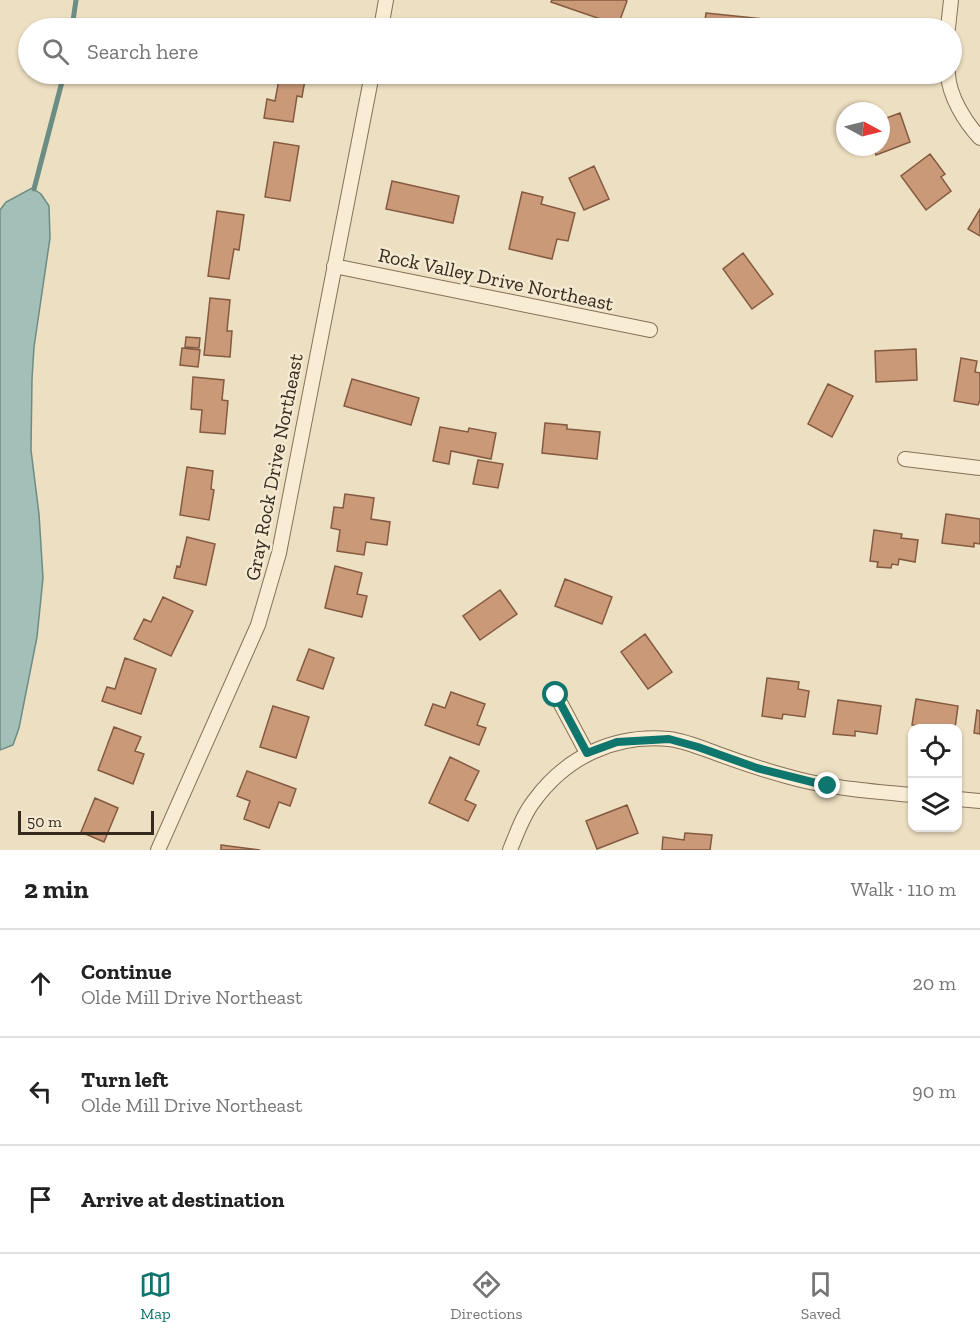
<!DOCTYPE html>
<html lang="en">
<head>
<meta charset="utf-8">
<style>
	body { margin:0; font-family:"Zilla Slab",serif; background:#f6f6f6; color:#222 }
	.controls { position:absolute; right:18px; bottom:18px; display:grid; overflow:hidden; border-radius:12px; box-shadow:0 2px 4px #0004 }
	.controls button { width:54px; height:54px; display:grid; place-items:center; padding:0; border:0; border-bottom:2px solid #e0e0e0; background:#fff; color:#222; font:30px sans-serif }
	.compass { position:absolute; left:836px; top:102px; width:54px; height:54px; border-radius:50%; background:#fff; box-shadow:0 2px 4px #0004; rotate:97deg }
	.scale { position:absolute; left:18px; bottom:15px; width:136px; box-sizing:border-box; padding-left:6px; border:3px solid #36291d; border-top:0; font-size:16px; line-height:21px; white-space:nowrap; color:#36291d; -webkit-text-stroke:4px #f4e9d1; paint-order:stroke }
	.stop { position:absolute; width:18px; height:18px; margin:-14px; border:4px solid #0f766e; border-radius:50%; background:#fff }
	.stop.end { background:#0f766e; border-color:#fff; box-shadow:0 2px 6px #0008 }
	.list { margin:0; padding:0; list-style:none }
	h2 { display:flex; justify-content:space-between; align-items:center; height:78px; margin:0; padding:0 24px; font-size:26px }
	h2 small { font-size:20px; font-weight:400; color:#767676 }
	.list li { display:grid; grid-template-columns:39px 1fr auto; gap:18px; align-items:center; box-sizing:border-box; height:108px; padding:0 24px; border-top:2px solid #e0e0e0 }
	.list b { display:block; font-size:22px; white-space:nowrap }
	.list p { margin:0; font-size:20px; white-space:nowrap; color:#767676 }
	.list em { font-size:20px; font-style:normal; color:#767676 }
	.icon { flex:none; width:33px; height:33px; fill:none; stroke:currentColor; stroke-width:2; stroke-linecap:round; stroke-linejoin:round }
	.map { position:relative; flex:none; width:980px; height:850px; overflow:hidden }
	.search { position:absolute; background:#fff; box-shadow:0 2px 4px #0004; left:18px; right:18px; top:18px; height:66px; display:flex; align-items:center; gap:15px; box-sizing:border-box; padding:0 21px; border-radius:33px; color:#767676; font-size:22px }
	.sheet { height:402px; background:#fff }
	nav { display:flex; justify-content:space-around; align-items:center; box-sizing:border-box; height:84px; border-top:2px solid #e0e0e0; background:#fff; font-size:16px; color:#767676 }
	nav a { display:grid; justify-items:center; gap:3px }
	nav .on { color:#0f766e }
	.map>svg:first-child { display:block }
</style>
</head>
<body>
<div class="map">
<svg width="980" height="850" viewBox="0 0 980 850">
	<rect width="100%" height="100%" fill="#eddfc1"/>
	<!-- water -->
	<path fill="#a4bfb7" stroke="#6b8d84" stroke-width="1.5" d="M32,188L41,194L49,206L50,238L34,347L32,379L31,450L39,514L43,578L37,637L19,728L13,745L0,750V210L6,202Z"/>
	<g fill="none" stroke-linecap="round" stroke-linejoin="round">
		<!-- stream -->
		<path stroke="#6b8d84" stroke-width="5" d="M72,28L76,0
			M34,189L64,74"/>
	</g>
	<!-- building -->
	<path fill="#ca9978" stroke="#845a40" stroke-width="1.5" d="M552,0H625L627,1L618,25L551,2Z
		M706,13L773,20L772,28H704Z
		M280,74H306L302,97L297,96L293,122L264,118L267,99L275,101Z
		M863,74H889L888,80L863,78Z
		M900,113L910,142L876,155L873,147H881V120Z
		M274,142L299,146L290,201L265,197Z
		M930,154L945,174L941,177L951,191L926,210L901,176Z
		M594,166L609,199L584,210L569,178Z
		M392,181L459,196L453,223L386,209Z
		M522,192L543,197L541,204L575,213L568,241L557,239L552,259L509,249Z
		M980,209V236L968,229Z
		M217,211L244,215L239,250L234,249L229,279L208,276Z
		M743,253L773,294L752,309L723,269Z
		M210,298L230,300L227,331H232L230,357L204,355Z
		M186,337L200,338L199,348L185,347Z
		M182,348L200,350L198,367L180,365Z
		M916,349L917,380L876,382L875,351Z
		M961,358L977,361L975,372L980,373V400L978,405L954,401Z
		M193,377L224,380L222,400L228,401L225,434L200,432L202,410L191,409Z
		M352,379L419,398L411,425L344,406Z
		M828,384L853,396L832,437L808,424Z
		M545,423L567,425V429L600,432L597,459L542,453Z
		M440,427L468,432L469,428L496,433L491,459L451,451L449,464L433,461Z
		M478,460L503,464L498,488L473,484Z
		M187,467L213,471L211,489L214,490L209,520L180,515Z
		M345,494L374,498L371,519L390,522L387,545L366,542L364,555L337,551L340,530L331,528L334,507L343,508Z
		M946,514L980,519V544L974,543V547L942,543Z
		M874,530L902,534L901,538L918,540L915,562L899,559L898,565L892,564L891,568L877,567L878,562L870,561Z
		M187,537L215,544L206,585L174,578L177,566L180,567Z
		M335,566L362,573L357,594L367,596L362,617L325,608Z
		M565,579L612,597L602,624L555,606Z
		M500,590L517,614L480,640L463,616Z
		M163,597L193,611L171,656L134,639L144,619L151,622Z
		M645,634L672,672L648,689L621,652Z
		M309,649L334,658L323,689L297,680Z
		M125,658L156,669L141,714L102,701L107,687L115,689Z
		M767,678L799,682L798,689L809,691L805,717L783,714L782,719L762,716Z
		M451,692L485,704L477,725L486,728L479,745L425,725L433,704L445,708Z
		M916,699L958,706L955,728H931L912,725Z
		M838,700L881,706L877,734L855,731V736L833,734Z
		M273,706L309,717L296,758L260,747Z
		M977,710L980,711V734L974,733Z
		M114,727L141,737L135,751L144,754L133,784L98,770Z
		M450,757L479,771L465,800L476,805L468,821L429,803Z
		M247,771L296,789L290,806L279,802L269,828L244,819L250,801L237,796Z
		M95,798L118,808L104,842L81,832Z
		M627,805L638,833L597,849L586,821Z
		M685,833L712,835L710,850H662L663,837L684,840Z
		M221,845L260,850H221Z"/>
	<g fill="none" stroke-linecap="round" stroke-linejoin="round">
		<!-- street casing -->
		<g stroke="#867059" stroke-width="16">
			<path id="street" d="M381,28L386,0
				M948,28L951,0
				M948,74C949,96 965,122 980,138
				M334,266L650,330
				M905,459L980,468
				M556,695L587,753
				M958,799L980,801
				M158,850L258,625L279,553L372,74
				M510,850C517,833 523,815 534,801C566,757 614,734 669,739C686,741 704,749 721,755C743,763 764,770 786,776C827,788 870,791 912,795"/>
		</g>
		<!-- street -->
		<use href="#street" stroke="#f8edd4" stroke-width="14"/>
	</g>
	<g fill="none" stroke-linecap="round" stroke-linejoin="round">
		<!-- route -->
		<path stroke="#0f766e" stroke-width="8" d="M556,695L587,753L617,742L669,739L698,747L757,768L828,786"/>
	</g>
	<g text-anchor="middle" stroke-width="5" stroke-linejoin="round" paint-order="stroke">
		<!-- street labels -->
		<g font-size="20" fill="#36291d" stroke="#f4e9d1">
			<text transform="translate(496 279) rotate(12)" y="7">Rock Valley Drive Northeast</text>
			<text transform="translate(274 467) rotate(-79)" y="7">Gray Rock Drive Northeast</text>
		</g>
	</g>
</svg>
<div class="controls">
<button><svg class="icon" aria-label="locate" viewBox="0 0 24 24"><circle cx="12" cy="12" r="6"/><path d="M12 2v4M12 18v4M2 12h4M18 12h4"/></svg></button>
<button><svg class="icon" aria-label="layers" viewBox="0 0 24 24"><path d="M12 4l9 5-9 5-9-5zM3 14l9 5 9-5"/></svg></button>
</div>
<svg class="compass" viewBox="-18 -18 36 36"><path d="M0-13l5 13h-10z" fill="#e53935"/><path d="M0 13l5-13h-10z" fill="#767676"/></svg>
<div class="scale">50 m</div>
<div class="stop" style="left:556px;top:695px"></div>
<div class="stop end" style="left:828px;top:786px"></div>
<div class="search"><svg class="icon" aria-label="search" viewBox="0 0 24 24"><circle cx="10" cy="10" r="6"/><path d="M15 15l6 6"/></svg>Search here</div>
</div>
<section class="sheet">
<h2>2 min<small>Walk · 110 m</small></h2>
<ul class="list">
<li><svg class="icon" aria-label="ahead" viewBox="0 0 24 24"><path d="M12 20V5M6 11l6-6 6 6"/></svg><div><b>Continue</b><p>Olde Mill Drive Northeast</p></div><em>20 m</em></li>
<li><svg class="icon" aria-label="left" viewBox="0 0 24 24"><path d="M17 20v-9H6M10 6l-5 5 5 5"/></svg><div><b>Turn left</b><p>Olde Mill Drive Northeast</p></div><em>90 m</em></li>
<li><svg class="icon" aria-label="arrive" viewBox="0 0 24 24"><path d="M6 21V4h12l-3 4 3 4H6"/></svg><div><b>Arrive at destination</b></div></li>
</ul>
</section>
<nav>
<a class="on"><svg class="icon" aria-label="map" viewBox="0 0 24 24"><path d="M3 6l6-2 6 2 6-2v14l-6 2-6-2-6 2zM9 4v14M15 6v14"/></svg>Map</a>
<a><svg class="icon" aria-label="directions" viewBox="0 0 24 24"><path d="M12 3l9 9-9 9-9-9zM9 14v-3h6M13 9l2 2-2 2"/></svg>Directions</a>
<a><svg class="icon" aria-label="saved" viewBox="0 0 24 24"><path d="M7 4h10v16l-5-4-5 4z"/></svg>Saved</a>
</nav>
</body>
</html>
